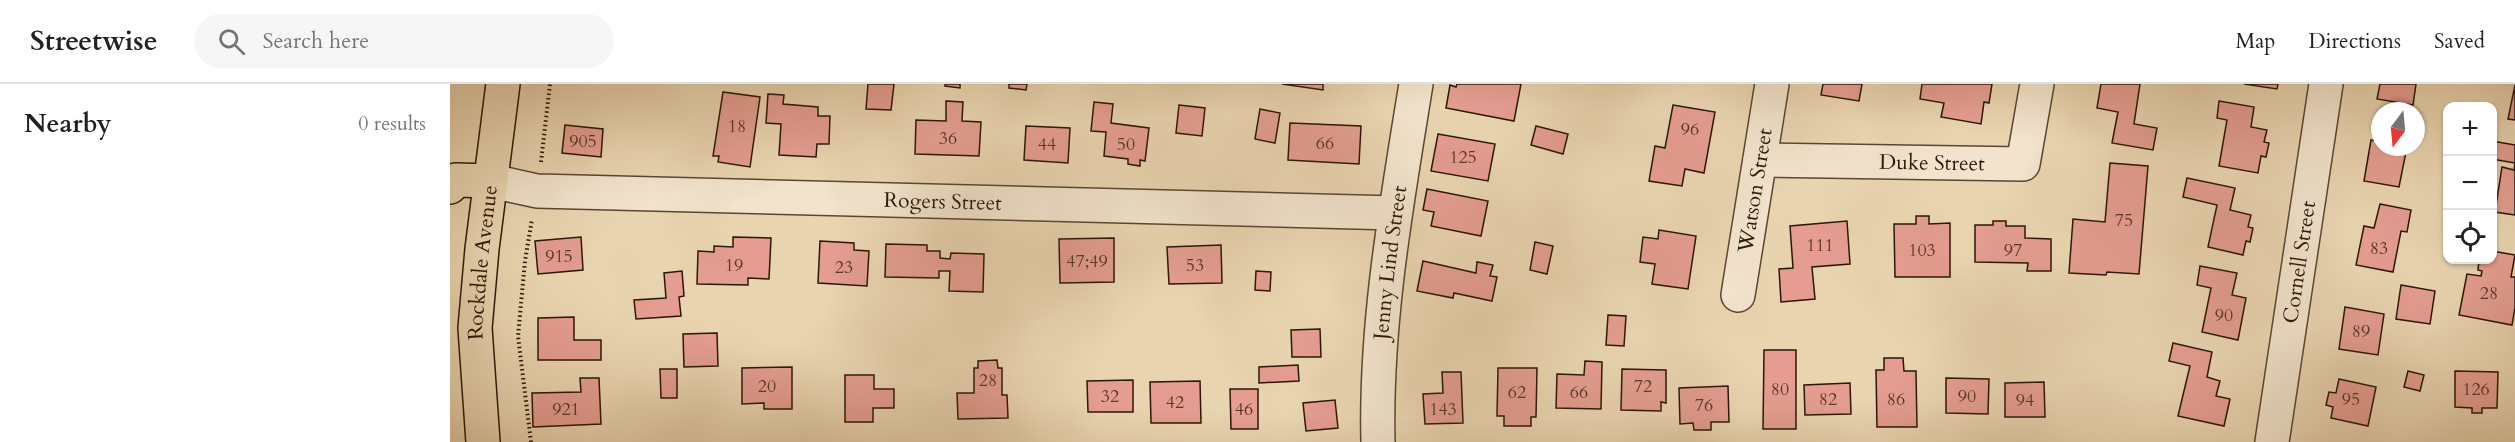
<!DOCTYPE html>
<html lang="en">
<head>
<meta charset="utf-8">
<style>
	body { margin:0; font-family:Cardo,serif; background:#f6f6f6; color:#202124 }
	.controls { position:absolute; right:18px; top:18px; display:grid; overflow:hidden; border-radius:12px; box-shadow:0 2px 4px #0004 }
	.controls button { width:54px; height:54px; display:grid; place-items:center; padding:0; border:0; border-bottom:2px solid #e0e0e0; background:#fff; color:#202124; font:30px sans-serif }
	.compass { position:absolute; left:1921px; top:18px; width:54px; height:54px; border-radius:50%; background:#fff; box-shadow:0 2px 4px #0004; rotate:196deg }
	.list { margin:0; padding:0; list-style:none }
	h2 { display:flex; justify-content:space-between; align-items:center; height:78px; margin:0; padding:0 24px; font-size:26px }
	h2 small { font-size:20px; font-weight:400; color:#757577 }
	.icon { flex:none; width:33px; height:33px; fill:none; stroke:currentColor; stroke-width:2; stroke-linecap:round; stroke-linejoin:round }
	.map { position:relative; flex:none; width:2065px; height:358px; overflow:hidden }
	header { display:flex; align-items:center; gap:36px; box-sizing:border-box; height:84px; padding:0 30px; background:#fff; border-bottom:2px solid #e0e0e0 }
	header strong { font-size:28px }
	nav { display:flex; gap:33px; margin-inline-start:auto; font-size:21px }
	.search { width:420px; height:54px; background:#f6f6f6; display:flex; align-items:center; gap:15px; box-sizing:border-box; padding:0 21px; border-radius:33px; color:#757577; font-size:22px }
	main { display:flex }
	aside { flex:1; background:#fff }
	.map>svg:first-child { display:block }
</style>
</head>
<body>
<header>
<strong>Streetwise</strong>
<div class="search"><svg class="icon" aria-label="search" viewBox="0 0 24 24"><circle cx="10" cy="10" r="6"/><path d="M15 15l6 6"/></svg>Search here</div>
<nav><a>Map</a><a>Directions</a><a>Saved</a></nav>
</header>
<main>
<aside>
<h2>Nearby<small>0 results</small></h2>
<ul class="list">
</ul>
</aside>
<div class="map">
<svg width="2065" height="358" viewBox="0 0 2065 358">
	<rect width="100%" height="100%" fill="#e9d4b0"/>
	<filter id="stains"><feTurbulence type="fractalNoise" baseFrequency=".00333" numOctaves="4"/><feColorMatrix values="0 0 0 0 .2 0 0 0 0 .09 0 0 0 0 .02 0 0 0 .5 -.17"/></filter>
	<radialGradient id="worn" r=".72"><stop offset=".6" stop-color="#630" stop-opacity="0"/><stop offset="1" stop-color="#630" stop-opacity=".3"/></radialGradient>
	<!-- building -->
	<path fill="#e49d90" stroke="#2c1608" stroke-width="1.5" d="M418,0H444L441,26L416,25Z
		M495,0H510V4L495,2Z
		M559,0H577L576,6L559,4Z
		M832,0H873V6Z
		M1007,0H1071L1064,37L996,24L1000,1L1006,3Z
		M1373,0H1412L1409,17L1371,11Z
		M1472,0H1542L1539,19L1534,18L1531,40L1491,33L1494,19L1470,15Z
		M1651,0H1690L1684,40L1707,44L1703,66L1662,59L1668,28L1647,24Z
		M1794,0H1828L1827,5Z
		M1930,0H1966L1963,21L1927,15Z
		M2065,1V36L2058,35Z
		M273,8L310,13L300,83L268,78L269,72H263Z
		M318,10L334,11L333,20L368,23V32H380L379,60H367L366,73L329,71L331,40L316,39Z
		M496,17L513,18L512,37L531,38L529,72L465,70L466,36L496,37Z
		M1769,17L1804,23L1801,43L1817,46L1814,58L1819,59L1816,73L1811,72L1808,89L1769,82L1777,36L1767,34Z
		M644,18L663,20L661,39L699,44L695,77L690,76V82L678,80V75L654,72L656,48L641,47Z
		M729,21L755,24L752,52L726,49Z
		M1223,21L1265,28L1254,89L1235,85L1232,102L1199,97L1205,62L1215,64Z
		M810,25L830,29L825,59L805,55Z
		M840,39L911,42L909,80L838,76Z
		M1966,39L1972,40L1968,58L1966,57Z
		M115,41L153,45L151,73L112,69Z
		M576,42L620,44L618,79L574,76Z
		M1086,42L1118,50L1113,70L1081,61Z
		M988,50L1045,60L1038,97L981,87Z
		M1921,56L1930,58V63H1957L1949,103L1914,97Z
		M2042,57L2065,61V79L2042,75Z
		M1660,79L1698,82L1689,190L1657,188L1656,191L1619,189L1623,135L1655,138Z
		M2065,79V131L2045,128L2052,83L2064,86Z
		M1737,94L1785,104L1780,126L1801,131L1798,143L1803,144L1800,158L1796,157L1793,171L1758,163L1767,121L1733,113Z
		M977,105L1038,117L1031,152L981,142L984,128L973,126Z
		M1930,120L1961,126L1957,148L1951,147L1943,188L1906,181L1914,142L1924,144Z
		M1466,132H1479V140L1500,139V193H1445L1444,140H1466Z
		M1397,137L1400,180L1362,183L1365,215L1331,218L1329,185L1343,184L1340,142Z
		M1543,137H1556V142H1575V154L1601,155V187H1577L1578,179L1525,178V141H1543Z
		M1209,146L1246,152L1238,205L1202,200L1205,180L1190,178L1193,153L1208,155Z
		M131,153L133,186L88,190L85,157Z
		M283,153L321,154L319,195L298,194V201L247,200L248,167L264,168V162L283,163Z
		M664,154V198L610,199L609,155Z
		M370,157L404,159V166L419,167L417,202L368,199Z
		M1085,158L1103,162L1097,190L1080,186Z
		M436,160L477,161V167H490V174L500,175L501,169L534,170L533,208L499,207L500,187H489V194L435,193Z
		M771,161L772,199L719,200L717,163Z
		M2042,167L2065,171L2061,193H2065V224L2062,241L2009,231L2017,190L2031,192L2032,187L2028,186L2029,176H2042Z
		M973,177L1026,189L1027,178L1043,181L1040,192L1047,193L1042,217L1004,209L1003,214L967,207Z
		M1750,182L1787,189L1782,211L1796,214L1788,256L1752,248L1761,204L1747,201Z
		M232,187L234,212L229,213L231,232L186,235L184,216L216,214L214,189Z
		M806,187L821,188L820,207L805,206Z
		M1951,201L1985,207L1980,240L1946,235Z
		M1895,223L1934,230L1928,271L1889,265Z
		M1158,231L1176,232L1174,262L1156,261Z
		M124,233V256H151V276H88V234Z
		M870,245L871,273H842L841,246Z
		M267,249L268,282L234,283L233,250Z
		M1723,259L1762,268L1757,293L1770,297L1766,312L1780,315L1774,342L1728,332L1740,282L1719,277Z
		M1314,266H1346V345H1313Z
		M1434,274H1453L1454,287H1466L1467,343H1427L1426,286H1434Z
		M547,276L548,284H552V311H557L558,334L508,335L507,309H524V284H528V277Z
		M1135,277L1152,278L1151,325L1106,324L1107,290L1134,291Z
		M848,281L849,297L809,299V283Z
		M342,283V325H314V319L292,320V284Z
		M1048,284H1087L1086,333H1081V342H1054V332H1047Z
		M210,285H227V314H211Z
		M1172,285L1216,286V319L1211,318V327L1171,326Z
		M1958,287L1974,291L1970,307L1954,303Z
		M2005,287L2048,288L2047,324H2032V329H2022V324L2005,323Z
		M992,288H1011L1013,339L975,340L973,310L993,309Z
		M395,291H424V305H444V324H423V338H395Z
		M130,294H149L151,340L83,343L82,309L131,308Z
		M1496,294L1539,295L1538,330L1496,329Z
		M1889,295L1926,303L1918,342L1881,334L1883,323L1876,321L1879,308L1886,309Z
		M683,296V328H638L637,297Z
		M750,297L751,339H701L700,298Z
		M1594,298L1595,333H1555V299Z
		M1400,299L1401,330L1355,331L1354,301Z
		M1278,302L1279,338H1261V346H1244L1243,339L1230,340L1229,304Z
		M780,305H808V345H781Z
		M885,316L888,344L856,347L853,319Z"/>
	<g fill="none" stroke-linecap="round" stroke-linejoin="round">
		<!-- minor casing -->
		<g stroke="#5b4632" stroke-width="36">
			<g id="minor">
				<path id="s1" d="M1310,76L1573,80L1587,0"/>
				<path id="s2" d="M41,97L87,107L945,129"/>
				<path id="s3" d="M1288,211L1322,0"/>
				<path id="s4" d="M928,358C925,238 947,118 966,0"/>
				<path id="s5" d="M1822,358L1876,0"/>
			</g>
		</g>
		<!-- major casing -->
		<g stroke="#2c1608" stroke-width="36">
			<g id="major">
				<path d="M0,103L6,96L41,97"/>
				<path id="s6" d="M33,358L25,244L32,165L53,0"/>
			</g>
		</g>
		<!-- path -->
		<path stroke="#2c1608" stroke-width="4" stroke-dasharray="1.5 3" stroke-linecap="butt" d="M91,78L100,0
			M81,358L68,252L75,177L82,135"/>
		<!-- minor -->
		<use href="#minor" stroke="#f1e3cc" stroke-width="33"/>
		<!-- major -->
		<use href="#major" stroke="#e9d4b0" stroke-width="33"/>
	</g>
	<g text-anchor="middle" stroke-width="4.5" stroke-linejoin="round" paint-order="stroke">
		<!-- number labels -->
		<g font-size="18" fill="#5a382a">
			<text x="287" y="48">18</text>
			<text x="1240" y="51">96</text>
			<text x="498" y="60">36</text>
			<text x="133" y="63">905</text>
			<text x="875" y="65">66</text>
			<text x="597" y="66">44</text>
			<text x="676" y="66">50</text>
			<text x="1013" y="79">125</text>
			<text x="1674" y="142">75</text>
			<text x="1370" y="167">111</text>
			<text x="1929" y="170">83</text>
			<text x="1472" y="172">103</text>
			<text x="1563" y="172">97</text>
			<text x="109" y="178">915</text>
			<text x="637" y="183">47;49</text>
			<text x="284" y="187">19</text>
			<text x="745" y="187">53</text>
			<text x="394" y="189">23</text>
			<text x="2039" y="215">28</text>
			<text x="1774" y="237">90</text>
			<text x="1911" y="253">89</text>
			<text x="538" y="302">28</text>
			<text x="317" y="308">20</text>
			<text x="1193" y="308">72</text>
			<text x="1330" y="311">80</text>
			<text x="2026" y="311">126</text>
			<text x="1067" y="314">62</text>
			<text x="1129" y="314">66</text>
			<text x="660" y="318">32</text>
			<text x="1517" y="318">90</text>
			<text x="1378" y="321">82</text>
			<text x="1446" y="321">86</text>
			<text x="1901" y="321">95</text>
			<text x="1575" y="322">94</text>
			<text x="725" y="324">42</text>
			<text x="1254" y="327">76</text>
			<text x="116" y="331">921</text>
			<text x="794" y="331">46</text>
			<text x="993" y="331">143</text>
		</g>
		<!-- street labels -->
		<g font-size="21" fill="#2c1608" stroke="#f1e3cc">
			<text dy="7" stroke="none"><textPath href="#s1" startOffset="172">Duke Street</textPath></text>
			<text dy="7" stroke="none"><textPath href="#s3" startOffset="106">Watson Street</textPath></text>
			<text dy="7" stroke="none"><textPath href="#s2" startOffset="453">Rogers Street</textPath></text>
			<text dy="7" stroke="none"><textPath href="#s4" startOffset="180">Jenny Lind Street</textPath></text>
			<text dy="7" stroke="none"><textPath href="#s6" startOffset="180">Rockdale Avenue</textPath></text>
			<text dy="7" stroke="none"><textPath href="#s5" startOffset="182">Cornell Street</textPath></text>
		</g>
	</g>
	<rect width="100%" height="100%" filter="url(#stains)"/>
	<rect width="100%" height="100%" fill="url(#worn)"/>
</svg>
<div class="controls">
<button>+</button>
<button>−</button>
<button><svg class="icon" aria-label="locate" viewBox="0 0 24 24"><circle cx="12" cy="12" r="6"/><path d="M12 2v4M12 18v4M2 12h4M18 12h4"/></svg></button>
</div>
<svg class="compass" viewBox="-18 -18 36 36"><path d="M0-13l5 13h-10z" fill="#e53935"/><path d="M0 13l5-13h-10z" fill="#757577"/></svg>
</div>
</main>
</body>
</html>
